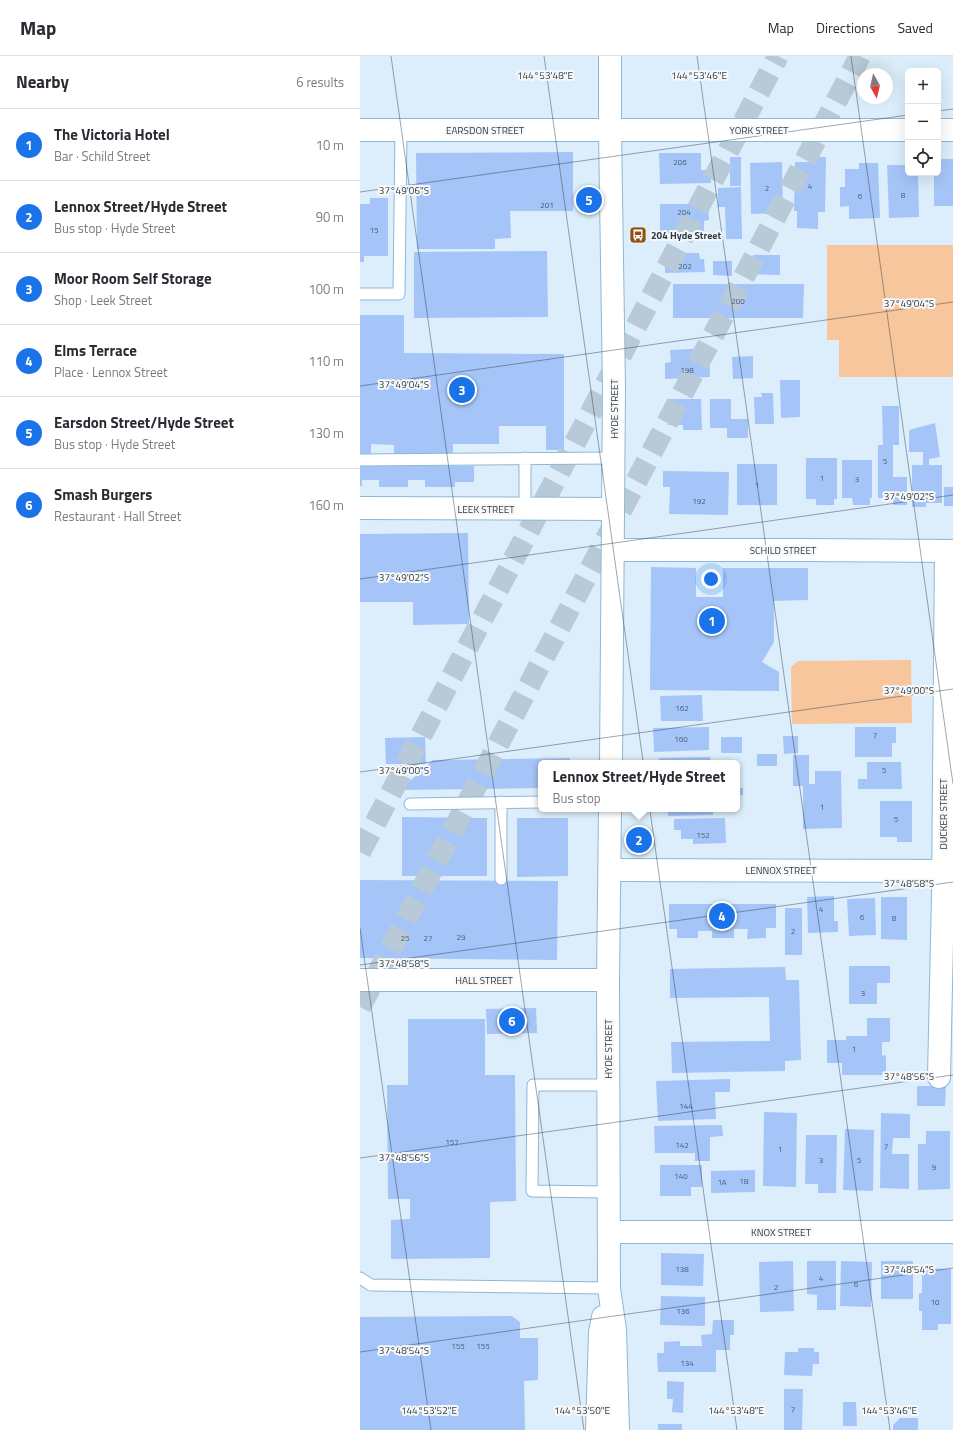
<!DOCTYPE html>
<html lang="en">
<head>
<meta charset="utf-8">
<style>
	body { margin:0; font-family:"Titillium Web",sans-serif; background:#f7f7f7; color:#2b2b33 }
	.controls { position:absolute; right:12px; top:12px; display:grid; overflow:hidden; border-radius:6px; box-shadow:0 4px 16px #0002 }
	.controls button { width:36px; height:36px; display:grid; place-items:center; padding:0; border:0; border-bottom:1px solid #e1e1e2; background:#fff; color:#2b2b33; font:20px sans-serif }
	.compass { position:absolute; left:497px; top:12px; width:36px; height:36px; border-radius:50%; background:#fff; box-shadow:0 4px 16px #0002; rotate:172deg }
	.you { position:absolute; left:351px; top:523px; width:14px; height:14px; margin:-10px; border:3px solid #fff; border-radius:50%; background:#1a73e8; box-shadow:0 0 0 6px #1a73e833 }
	.badge { display:grid; place-items:center; width:26px; height:26px; border-radius:50%; background:#1a73e8; color:#fff; font-size:13px; font-weight:700 }
	.pin { position:absolute; translate:-50% -50%; border:2px solid #fff; box-shadow:0 1px 4px #0006 }
	.popup { position:absolute; left:178px; top:704px; width:202px; height:52px; box-sizing:border-box; display:grid; place-content:center; border-radius:6px; background:#fff; filter:drop-shadow(0 1px 3px #0005); font-size:13px; white-space:nowrap; color:#7c7c81 }
	.popup b { font-size:15px; color:#2b2b33 }
	.popup::after { content:''; position:absolute; left:50%; top:100%; margin-left:-8px; border:8px solid transparent; border-top-color:#fff }
	.list { margin:0; padding:0; list-style:none }
	h2 { display:flex; justify-content:space-between; align-items:center; height:52px; margin:0; padding:0 16px; font-size:17px }
	h2 small { font-size:13px; font-weight:400; color:#7c7c81 }
	.list li { display:grid; grid-template-columns:26px 1fr auto; gap:12px; align-items:center; box-sizing:border-box; height:72px; padding:0 16px; border-top:1px solid #e1e1e2 }
	.list b { display:block; font-size:15px; white-space:nowrap }
	.list p { margin:0; font-size:13px; white-space:nowrap; color:#7c7c81 }
	.list em { font-size:13px; font-style:normal; color:#7c7c81 }
	.icon { flex:none; width:22px; height:22px; fill:none; stroke:currentColor; stroke-width:2; stroke-linecap:round; stroke-linejoin:round }
	.map { position:relative; flex:none; width:593px; height:1374px; overflow:hidden }
	header { display:flex; align-items:center; gap:24px; box-sizing:border-box; height:56px; padding:0 20px; background:#fff; border-bottom:1px solid #e1e1e2 }
	header strong { font-size:19px }
	nav { display:flex; gap:22px; margin-inline-start:auto; font-size:14px }
	main { display:flex }
	aside { flex:1; background:#fff }
	.map>svg:first-child { display:block }
</style>
</head>
<body>
<header>
<strong>Map</strong>
<nav><a>Map</a><a>Directions</a><a>Saved</a></nav>
</header>
<main>
<aside>
<h2>Nearby<small>6 results</small></h2>
<ul class="list">
<li><span class="badge">1</span><div><b>The Victoria Hotel</b><p>Bar · Schild Street</p></div><em>10 m</em></li>
<li><span class="badge">2</span><div><b>Lennox Street/Hyde Street</b><p>Bus stop · Hyde Street</p></div><em>90 m</em></li>
<li><span class="badge">3</span><div><b>Moor Room Self Storage</b><p>Shop · Leek Street</p></div><em>100 m</em></li>
<li><span class="badge">4</span><div><b>Elms Terrace</b><p>Place · Lennox Street</p></div><em>110 m</em></li>
<li><span class="badge">5</span><div><b>Earsdon Street/Hyde Street</b><p>Bus stop · Hyde Street</p></div><em>130 m</em></li>
<li><span class="badge">6</span><div><b>Smash Burgers</b><p>Restaurant · Hall Street</p></div><em>160 m</em></li>
</ul>
</aside>
<div class="map">
<svg width="593" height="1374" viewBox="0 0 593 1374">
	<rect width="100%" height="100%" fill="#dceefb"/>
	<!-- green -->
	<path fill="#f8c69d" d="M467,189H593V321H479V284H467Z
		M551,604L552,667L432,668L431,611L438,605Z"/>
	<!-- building -->
	<path fill="#a5c5f8" d="M213,96V155H150L151,182L135,183V193H57L56,97Z
		M299,97H341V114H351V127L300,128Z
		M370,101H381V130H370Z
		M450,101H466L465,156H458V173L437,172V155H434L435,106H450Z
		M578,103H593V150H574V117H578Z
		M422,106L423,157L391,158L390,107Z
		M499,107H518L520,162L489,163V150L480,151V131H485V113H499Z
		M527,109H548V117H558L559,161L529,162Z
		M381,131L382,183H366L365,151H358V132Z
		M10,142H28V200H4V206H0V148H10Z
		M339,145H348L349,164L344,165V178H300V148H339Z
		M187,195L188,261L54,262V196Z
		M314,197H339L340,203H344L345,216L305,217V205L314,204Z
		M393,199H420V219L379,218V206L392,207Z
		M353,205H372V220L353,219Z
		M313,228H444L443,262H313Z
		M0,259H44V297L204,298V394H186V370H139V388H93V401H34V389L11,388V402H0Z
		M349,292L350,321L305,323V307L311,306L310,294Z
		M393,300V322L373,323L372,301Z
		M420,324H440V361L421,362Z
		M401,337H413L414,368H395L394,341H402Z
		M308,343H341L342,374H323V369H308Z
		M350,343H371V363H388V382H367V372H350Z
		M522,350H539V389H533V421H547V449H533V442H518V389H523Z
		M575,367L580,401L569,403V409H582V447H566V451H552V409H563V396H549V374Z
		M446,402H477V443H474V449H456V443H446Z
		M482,404H512V442H510V449H493L492,442H482Z
		M377,408H417V449H377Z
		M0,410H114V426H95V431H65V424H48V431H19V424H2V430H0Z
		M303,415L369,416L368,459L309,458L310,431H303Z
		M584,431H593V450H584Z
		M108,477L109,568L53,569V546H0V478Z
		M291,511L336,512V541H363V512H448V544L414,545V586L402,606L419,616V635L290,634Z
		M342,639L343,665H301L300,640Z
		M349,671V694L294,696L293,672Z
		M495,671H536V687H532V701H495Z
		M423,680H438V697L424,698Z
		M65,681L66,708H26L25,682Z
		M361,681H382V697H361Z
		M397,698H417V710H397Z
		M433,699H449V728H455V715H481L482,772L443,773V730H433Z
		M350,701L351,707H299V702Z
		M210,702V707H181V732L40,734L73,704Z
		M507,706H541L542,733H498V723H507Z
		M377,732H383V739H377Z
		M520,745H552V786H537V781H520Z
		M308,753H353V759L308,760Z
		M42,761L127,762V820H42Z
		M157,762H208V820L157,821Z
		M365,762L366,787L333,788V783H321V774H314V763Z
		M0,824L198,825L197,904L0,902Z
		M474,840V865H478V876L448,877L447,841Z
		M521,841H547V884L521,883Z
		M515,842L516,879L489,880L487,843Z
		M309,848H416V872H406V882L387,883L388,873H374V882H352V875H338V882H317V873H309Z
		M425,852H442V899H425Z
		M489,910H530V927H517V948H489Z
		M425,911L426,924H439L441,1004L425,1005V1015L312,1017L311,986L410,985L409,941L310,942V913Z
		M176,952L177,977L127,978L126,953Z
		M507,962H530V986H522V1000L526,999V1019H482V1007H467V984H486V980H507Z
		M48,963H125V1019H155L156,1145L130,1146V1202L31,1203V1164L50,1163V1143H28L27,1029H48Z
		M370,1023V1036H355L356,1063L298,1065L296,1025Z
		M557,1030H586L585,1050H557Z
		M404,1056L437,1057L436,1131L403,1130Z
		M521,1057L550,1058V1082H533L532,1098H549V1133L520,1132Z
		M362,1069L363,1080L350,1081V1105H335V1097H295L294,1070Z
		M485,1073L514,1074L513,1135L483,1134Z
		M566,1075H590V1133L558,1134V1088H566Z
		M446,1079H477L476,1137H458V1128H445Z
		M300,1109H342V1131H331V1140H300Z
		M395,1114V1136L351,1137V1115Z
		M301,1197L344,1198L343,1230L301,1229Z
		M433,1205L434,1255L400,1256L399,1206Z
		M447,1205H476V1254H457V1239L447,1238Z
		M481,1205L512,1206L511,1251L480,1250Z
		M521,1205H553V1243H521Z
		M562,1212L591,1213V1268H578V1274H562V1255H559V1237H562Z
		M301,1240L345,1241V1270L300,1269Z
		M152,1260L160,1266V1282H178V1324L164,1325L165,1374H0V1261Z
		M353,1264H374V1279H370V1294H356V1316H298L297,1297H304V1286L320,1285V1290H342L341,1279L352,1278Z
		M438,1292H454V1296H459V1308H453L452,1320L424,1319L425,1296H438Z
		M307,1325L324,1326L323,1357L312,1356L313,1343H307Z
		M424,1333H443L442,1374H424Z
		M483,1346H496L497,1370H483Z
		M540,1362H558V1374H533V1369Z
		M298,1368H322V1374H298Z"/>
	<g fill="none" stroke-linecap="round" stroke-linejoin="round">
		<!-- motorway-tunnel -->
		<path stroke="#b8cad7" stroke-width="22" stroke-dasharray="22 11" stroke-linecap="butt" d="M0,796L418,0
			M0,951L500,0"/>
		<!-- service casing -->
		<g stroke="#8cb8d8" stroke-width="13">
			<path id="service" d="M0,238H39L41,74
				M165,402V453
				M0,404L253,402
				M50,748L181,746
				M141,823V746
				M248,1029H173L172,1135L249,1136
				M0,1222L11,1229L249,1232"/>
		</g>
		<!-- minor casing -->
		<g stroke="#8cb8d8" stroke-width="24">
			<path id="minor" d="M0,74H548
				M578,74H593
				M0,452L253,453
				M250,814L593,815
				M0,924H248
				M579,1021L583,838L586,495
				M249,1176H593"/>
		</g>
		<!-- tertiary casing -->
		<g stroke="#8cb8d8" stroke-width="24">
			<path id="tertiary" d="M250,0V74L254,333L251,707
				M253,494H443L593,495
				M250,753L248,924L249,1232L255,1274L258,1374
				M237,1374L240,1276L243,1261"/>
		</g>
		<!-- service -->
		<use href="#service" stroke="#fff" stroke-width="11"/>
		<!-- minor -->
		<use href="#minor" stroke="#fff" stroke-width="22"/>
		<!-- tertiary -->
		<use href="#tertiary" stroke="#fff" stroke-width="22"/>
	</g>
	<!-- ticks -->
	<path fill="none" stroke="#2a3c49" stroke-width="1" stroke-opacity="0.45" d="M31,0L224,1374M184,0L377,1374M337,0L530,1374M491,0L593,728M578,55L593,53M0,136L548,59M0,330L593,246M0,523L593,439M0,716L593,633M0,872L71,1374M0,909L593,826M0,1102L593,1019M0,1296L593,1212"/>
	<!-- icons -->
	<defs>
		<g id="bus-square" transform="scale(0.9)"><rect x="-9" y="-9" width="18" height="18" rx="4" fill="#8e5213" stroke="#f8f8f8"/><path d="M-5-6H5V4H4V6H2V4H-2V6H-4V4H-5ZM-3.5-4V0h7V-4ZM-3.5 1.2v1.5H-2V1.2ZM2 1.2v1.5H3.5V1.2Z" fill="#fff"/></g>
	</defs>
	<g fill-rule="evenodd">
		<use href="#bus-square" x="278" y="179"/>
	</g>
	<g text-anchor="middle" stroke-width="4" stroke-linejoin="round" paint-order="stroke">
		<!-- number labels -->
		<g font-size="8" fill="#495e75">
			<text x="320" y="109">206</text>
			<text x="450" y="133">4</text>
			<text x="407" y="135">2</text>
			<text x="543" y="142">8</text>
			<text x="500" y="143">6</text>
			<text x="187" y="152">201</text>
			<text x="324" y="159">204</text>
			<text x="14" y="177">15</text>
			<text x="325" y="213">202</text>
			<text x="378" y="248">200</text>
			<text x="327" y="317">198</text>
			<text x="525" y="408">5</text>
			<text x="462" y="425">1</text>
			<text x="497" y="426">3</text>
			<text x="397" y="432">1</text>
			<text x="339" y="448">192</text>
			<text x="322" y="655">162</text>
			<text x="515" y="682">7</text>
			<text x="321" y="686">160</text>
			<text x="524" y="717">5</text>
			<text x="462" y="754">1</text>
			<text x="536" y="766">5</text>
			<text x="343" y="782">152</text>
			<text x="461" y="856">4</text>
			<text x="502" y="864">6</text>
			<text x="534" y="865">8</text>
			<text x="433" y="878">2</text>
			<text x="101" y="884">29</text>
			<text x="45" y="885">25</text>
			<text x="68" y="885">27</text>
			<text x="503" y="940">3</text>
			<text x="494" y="996">1</text>
			<text x="326" y="1053">144</text>
			<text x="92" y="1089">157</text>
			<text x="322" y="1092">142</text>
			<text x="526" y="1093">7</text>
			<text x="420" y="1096">1</text>
			<text x="461" y="1107">3</text>
			<text x="499" y="1107">5</text>
			<text x="574" y="1114">9</text>
			<text x="321" y="1123">140</text>
			<text x="384" y="1128">1B</text>
			<text x="362" y="1129">1A</text>
			<text x="322" y="1216">138</text>
			<text x="461" y="1225">4</text>
			<text x="496" y="1231">6</text>
			<text x="416" y="1234">2</text>
			<text x="575" y="1249">10</text>
			<text x="323" y="1258">136</text>
			<text x="98" y="1293">155</text>
			<text x="123" y="1293">155</text>
			<text x="327" y="1310">134</text>
			<text x="433" y="1356">7</text>
		</g>
		<!-- street labels -->
		<g font-size="10" fill="#2a3c49" stroke="#f8f8f8">
			<text x="125" y="78">EARSDON STREET</text>
			<text x="399" y="78">YORK STREET</text>
			<text transform="translate(254 353) rotate(-90)" y="4">HYDE STREET</text>
			<text x="126" y="457">LEEK STREET</text>
			<text x="423" y="498">SCHILD STREET</text>
			<text transform="translate(583 758) rotate(-90)" y="4">DUCKER STREET</text>
			<text x="421" y="818">LENNOX STREET</text>
			<text x="124" y="928">HALL STREET</text>
			<text transform="translate(248 993) rotate(-90)" y="4">HYDE STREET</text>
			<text x="421" y="1180">KNOX STREET</text>
		</g>
		<!-- poi labels -->
		<g font-size="10" font-weight="bold" fill="#2a3c49" stroke="#f8f8f8" text-anchor="start">
			<text x="291" y="183">204 Hyde Street</text>
		</g>
	</g>
	<g font-size="10" text-anchor="middle" fill="#2a3c49" stroke="#f8f8f8" stroke-width="4" stroke-linejoin="round" paint-order="stroke">
		<text x="185" y="23">144°53'48"E</text>
		<text x="339" y="23">144°53'46"E</text>
		<text x="44" y="138">37°49'06"S</text>
		<text x="549" y="251">37°49'04"S</text>
		<text x="44" y="332">37°49'04"S</text>
		<text x="549" y="444">37°49'02"S</text>
		<text x="44" y="525">37°49'02"S</text>
		<text x="549" y="638">37°49'00"S</text>
		<text x="44" y="718">37°49'00"S</text>
		<text x="549" y="831">37°48'58"S</text>
		<text x="44" y="911">37°48'58"S</text>
		<text x="549" y="1024">37°48'56"S</text>
		<text x="44" y="1105">37°48'56"S</text>
		<text x="549" y="1217">37°48'54"S</text>
		<text x="44" y="1298">37°48'54"S</text>
		<text x="69" y="1358">144°53'52"E</text>
		<text x="222" y="1358">144°53'50"E</text>
		<text x="376" y="1358">144°53'48"E</text>
		<text x="529" y="1358">144°53'46"E</text>
	</g>
</svg>
<div class="controls">
<button>+</button>
<button>−</button>
<button><svg class="icon" aria-label="locate" viewBox="0 0 24 24"><circle cx="12" cy="12" r="6"/><path d="M12 2v4M12 18v4M2 12h4M18 12h4"/></svg></button>
</div>
<svg class="compass" viewBox="-18 -18 36 36"><path d="M0-13l5 13h-10z" fill="#e53935"/><path d="M0 13l5-13h-10z" fill="#7c7c81"/></svg>
<div class="you"></div>
<div class="pin badge" style="left:352px;top:565px">1</div>
<div class="pin badge" style="left:279px;top:784px">2</div>
<div class="popup"><b>Lennox Street/Hyde Street</b>Bus stop</div>
<div class="pin badge" style="left:102px;top:334px">3</div>
<div class="pin badge" style="left:362px;top:860px">4</div>
<div class="pin badge" style="left:229px;top:144px">5</div>
<div class="pin badge" style="left:152px;top:965px">6</div>
</div>
</main>
</body>
</html>
